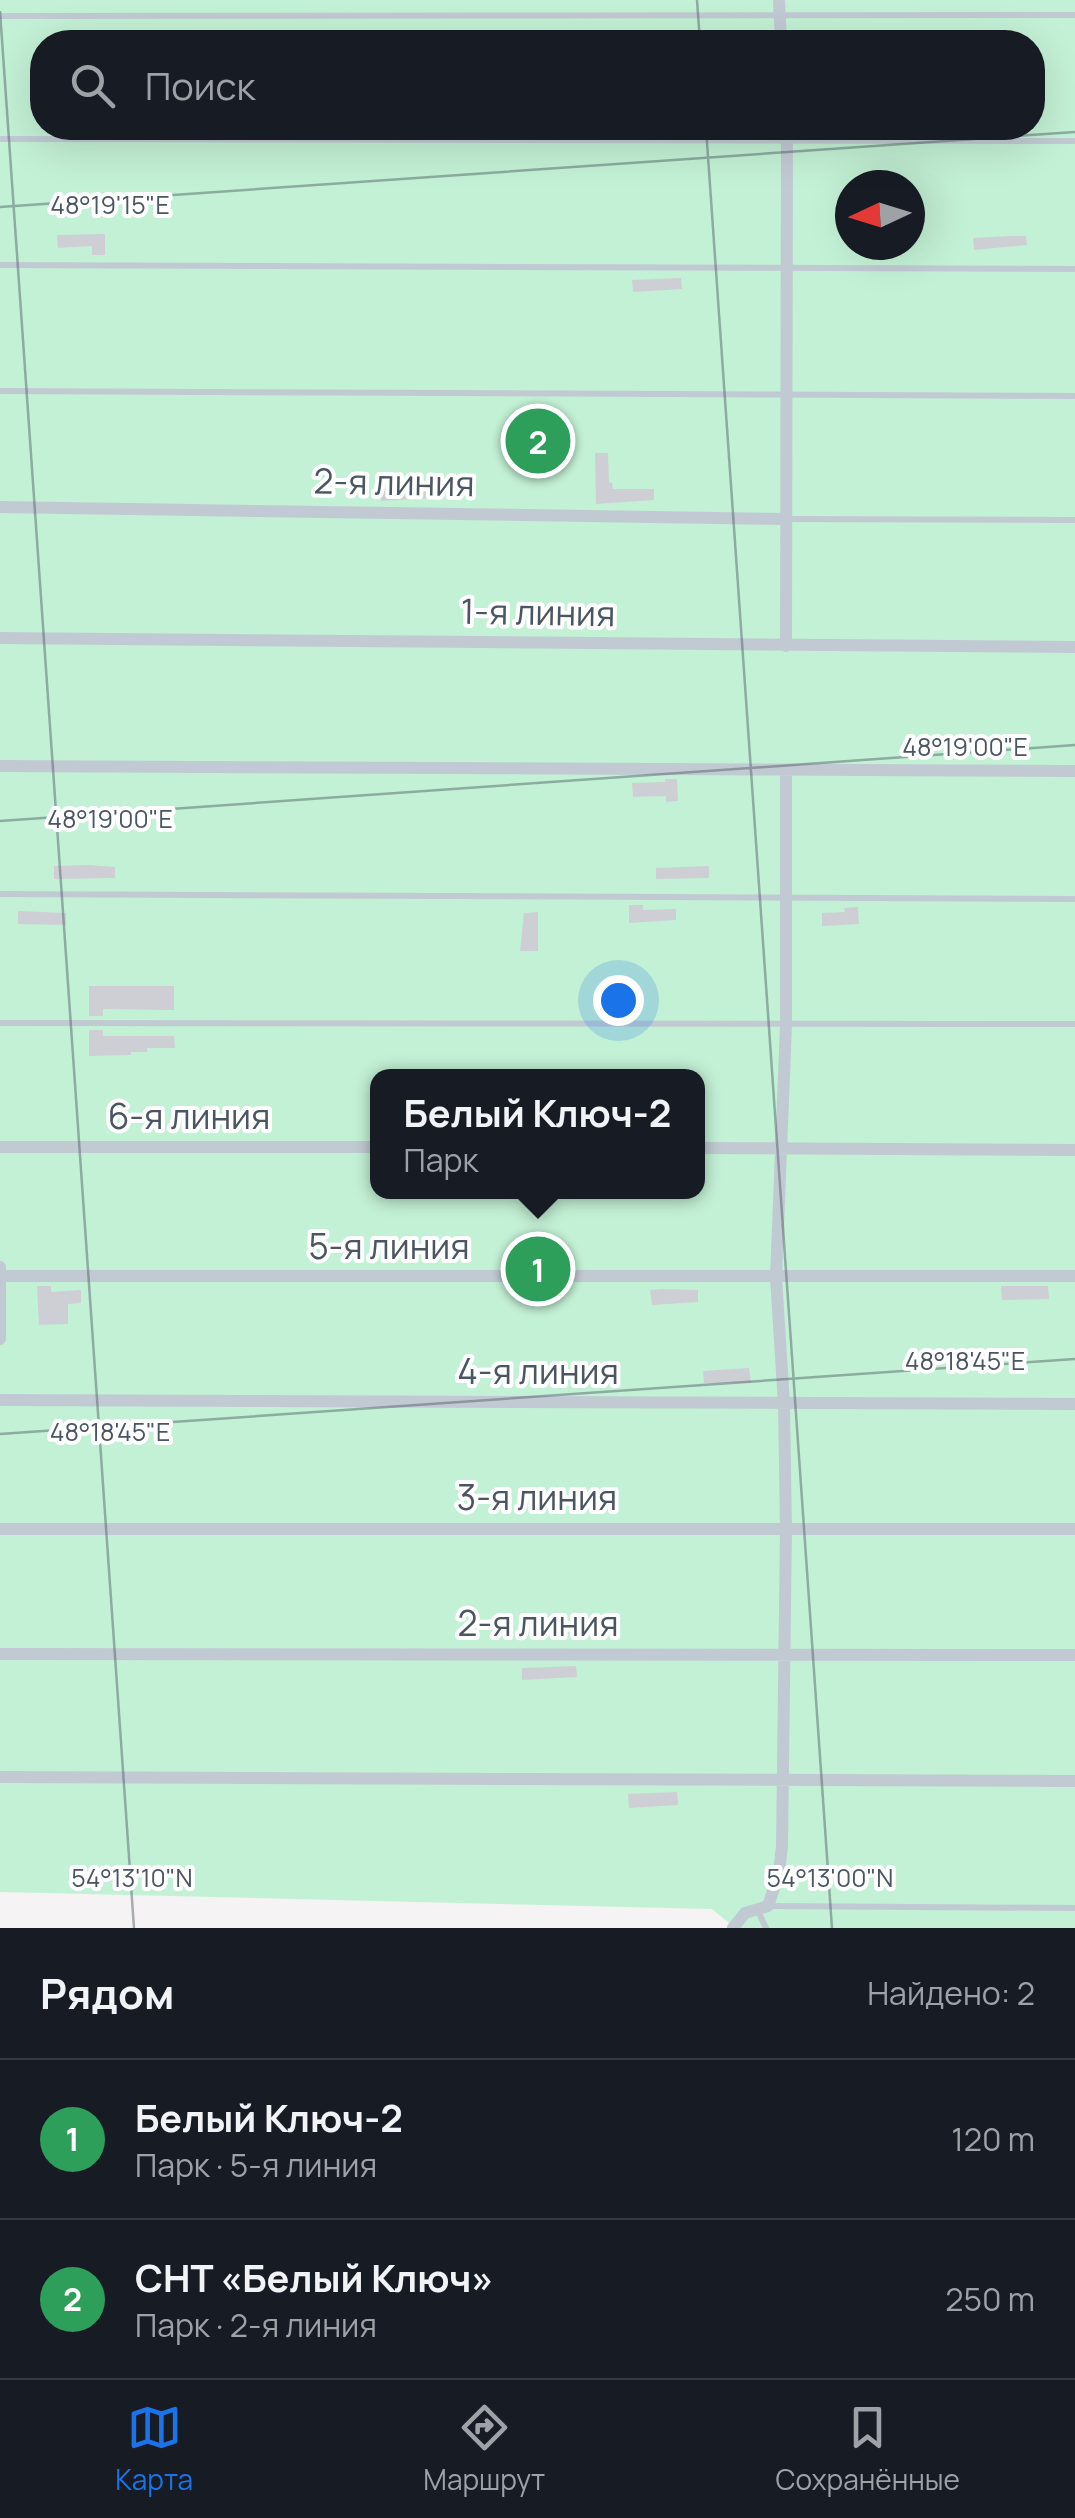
<!DOCTYPE html>
<html lang="ru">
<head>
<meta charset="utf-8">
<style>
	body { margin:0; font-family:Manrope,sans-serif; background:#20242c; color:#f1f3f6 }
	.compass { position:absolute; left:835px; top:170px; width:90px; height:90px; border-radius:50%; background:#171b24; box-shadow:0 10px 40px #0002; rotate:266deg }
	.you { position:absolute; left:618px; top:1000px; width:35px; height:35px; margin:-25px; border:8px solid #fff; border-radius:50%; background:#1a73e8; box-shadow:0 0 0 15px #1a73e833 }
	.badge { display:grid; place-items:center; width:65px; height:65px; border-radius:50%; background:#1a73e8; color:#fff; font-size:32px; font-weight:700 }
	.pin { position:absolute; translate:-50% -50%; border:5px solid #fff; box-shadow:0 2px 10px #0006 }
	.popup { position:absolute; left:370px; top:1069px; width:335px; height:130px; box-sizing:border-box; display:grid; place-content:center; border-radius:20px; background:#171b24; filter:drop-shadow(0 2px 8px #0005); font-size:32px; white-space:nowrap; color:#9ea1a6 }
	.popup b { font-size:38px; color:#f1f3f6 }
	.popup::after { content:''; position:absolute; left:50%; top:100%; margin-left:-20px; border:20px solid transparent; border-top-color:#171b24 }
	.list { margin:0; padding:0; list-style:none }
	h2 { display:flex; justify-content:space-between; align-items:center; height:130px; margin:0; padding:0 40px; font-size:42px }
	h2 small { font-size:32px; font-weight:400; color:#9ea1a6 }
	.list li { display:grid; grid-template-columns:65px 1fr auto; gap:30px; align-items:center; box-sizing:border-box; height:160px; padding:0 40px; border-top:2px solid #363941 }
	.list b { display:block; font-size:38px; white-space:nowrap }
	.list p { margin:0; font-size:32px; white-space:nowrap; color:#9ea1a6 }
	.list em { font-size:32px; font-style:normal; color:#9ea1a6 }
	.icon { flex:none; width:55px; height:55px; fill:none; stroke:currentColor; stroke-width:2; stroke-linecap:round; stroke-linejoin:round }
	.map { position:relative; flex:none; width:1075px; height:1928px; overflow:hidden }
	.search { position:absolute; background:#171b24; box-shadow:0 10px 40px #0002; left:30px; right:30px; top:30px; height:110px; display:flex; align-items:center; gap:25px; box-sizing:border-box; padding:0 35px; border-radius:40px; color:#9ea1a6; font-size:38px }
	.sheet { height:450px; background:#171b24 }
	nav { display:flex; justify-content:space-around; align-items:center; box-sizing:border-box; height:140px; border-top:2px solid #363941; background:#171b24; font-size:28px; color:#9ea1a6 }
	nav a { display:grid; justify-items:center; gap:5px }
	nav .on { color:#1a73e8 }
	.map>svg:first-child { display:block }
</style>
</head>
<body>
<div class="map">
<svg width="1075" height="1928" viewBox="0 0 1075 1928">
	<rect width="100%" height="100%" fill="#f5f3f3"/>
	<!-- green -->
	<path fill="#c3f1d5" fill-rule="evenodd" d="M0,0H1075V1928H735L712,1909L0,1892ZM42,42H1032V128H42ZM850,185H910V245H850ZM378,1076H698V1192H378Z"/>
	<!-- building -->
	<path fill="#cdcfd5" d="M105,234V255H92V246L58,248L57,235Z
		M1011,236H1026L1027,245L974,250L973,238Z
		M681,278L682,289L633,292L632,280Z
		M595,453H608L609,483L612,482L613,489H654V500L596,504Z
		M429,483V498L381,501V488Z
		M665,779H677L678,801L666,802V796L633,797L632,783L665,782Z
		M88,865L115,867V878L54,879V866Z
		M709,866V878L656,879V868Z
		M629,905H643V910L676,909V920L629,923Z
		M858,907L859,924L822,926V913L845,912L844,908Z
		M18,911L66,913V925L18,924Z
		M538,912V951H520L524,913Z
		M89,986H174V1010L103,1009V1016H89Z
		M89,1030H103V1036H174L175,1048H147V1052H131V1055L89,1056Z
		M37,1286H51V1292L81,1290V1303L68,1304V1324L39,1325Z
		M1001,1286H1048L1049,1299L1002,1300Z
		M663,1289L698,1290V1302L652,1305L650,1290Z
		M749,1368L751,1383H704L703,1371Z
		M576,1666L577,1677L522,1680V1668Z
		M677,1792L678,1805L629,1808L628,1794Z"/>
	<g fill="none" stroke-linecap="round" stroke-linejoin="round">
		<!-- lane -->
		<path stroke="#c1cad2" stroke-width="6" d="M0,16L1075,15
			M0,139L1075,141
			M0,265L1075,269
			M0,391L1075,396
			M788,519L1075,520
			M0,894L1075,899
			M0,1023L1075,1024
			M769,1906L1075,1908
			M757,1909L766,1928"/>
		<!-- street -->
		<path stroke="#c1cad2" stroke-width="12" d="M779,0L781,42
			M0,507L786,519
			M0,638L1075,647
			M786,646L787,128
			M0,766L1075,771
			M0,1147H378
			M698,1148L1075,1150
			M0,1267V1339
			M2,1276H1075
			M0,1400L1075,1404
			M0,1529H1075
			M0,1654L1075,1655
			M0,1777L1075,1781
			M733,1928L745,1913L768,1906L779,1873L782,1846L786,1528L784,1404L776,1277L786,1025V771"/>
	</g>
	<!-- ticks -->
	<path fill="none" stroke="#4a5661" stroke-width="2.5" stroke-opacity="0.45" d="M697,0L700,42M0,11L134,1928M706,128L832,1928M0,207L1075,132M0,821L1075,745M0,1434L1075,1359"/>
	<g text-anchor="middle" stroke-width="8" stroke-linejoin="round" paint-order="stroke">
		<!-- street labels -->
		<g font-size="35" fill="#4a5661" stroke="#fff">
			<text transform="translate(394 483) rotate(1)" y="12">2-я линия</text>
			<text transform="translate(538 613) rotate(1)" y="12">1-я линия</text>
			<text x="189" y="1129">6-я линия</text>
			<text x="389" y="1259">5-я линия</text>
			<text x="538" y="1384">4-я линия</text>
			<text x="537" y="1510">3-я линия</text>
			<text x="538" y="1636">2-я линия</text>
		</g>
	</g>
	<g font-size="25" text-anchor="middle" fill="#4a5661" stroke="#fff" stroke-width="8" stroke-linejoin="round" paint-order="stroke">
		<text x="110" y="214">48°19'15"E</text>
		<text x="965" y="756">48°19'00"E</text>
		<text x="110" y="828">48°19'00"E</text>
		<text x="965" y="1370">48°18'45"E</text>
		<text x="110" y="1441">48°18'45"E</text>
		<text x="132" y="1887">54°13'10"N</text>
		<text x="830" y="1887">54°13'00"N</text>
	</g>
</svg>
<svg class="compass" viewBox="-18 -18 36 36"><path d="M0-13l5 13h-10z" fill="#e53935"/><path d="M0 13l5-13h-10z" fill="#9ea1a6"/></svg>
<div class="you"></div>
<div class="pin badge" style="left:538px;top:1269px;background:#2e9e5b">1</div>
<div class="popup"><b>Белый Ключ-2</b>Парк</div>
<div class="pin badge" style="left:538px;top:441px;background:#2e9e5b">2</div>
<div class="search"><svg class="icon" aria-label="search" viewBox="0 0 24 24"><circle cx="10" cy="10" r="6"/><path d="M15 15l6 6"/></svg>Поиск</div>
</div>
<section class="sheet">
<h2>Рядом<small>Найдено: 2</small></h2>
<ul class="list">
<li><span class="badge" style="background:#2e9e5b">1</span><div><b>Белый Ключ-2</b><p>Парк · 5-я линия</p></div><em>120 m</em></li>
<li><span class="badge" style="background:#2e9e5b">2</span><div><b>СНТ «Белый Ключ»</b><p>Парк · 2-я линия</p></div><em>250 m</em></li>
</ul>
</section>
<nav>
<a class="on"><svg class="icon" aria-label="map" viewBox="0 0 24 24"><path d="M3 6l6-2 6 2 6-2v14l-6 2-6-2-6 2zM9 4v14M15 6v14"/></svg>Карта</a>
<a><svg class="icon" aria-label="directions" viewBox="0 0 24 24"><path d="M12 3l9 9-9 9-9-9zM9 14v-3h6M13 9l2 2-2 2"/></svg>Маршрут</a>
<a><svg class="icon" aria-label="saved" viewBox="0 0 24 24"><path d="M7 4h10v16l-5-4-5 4z"/></svg>Сохранённые</a>
</nav>
</body>
</html>
